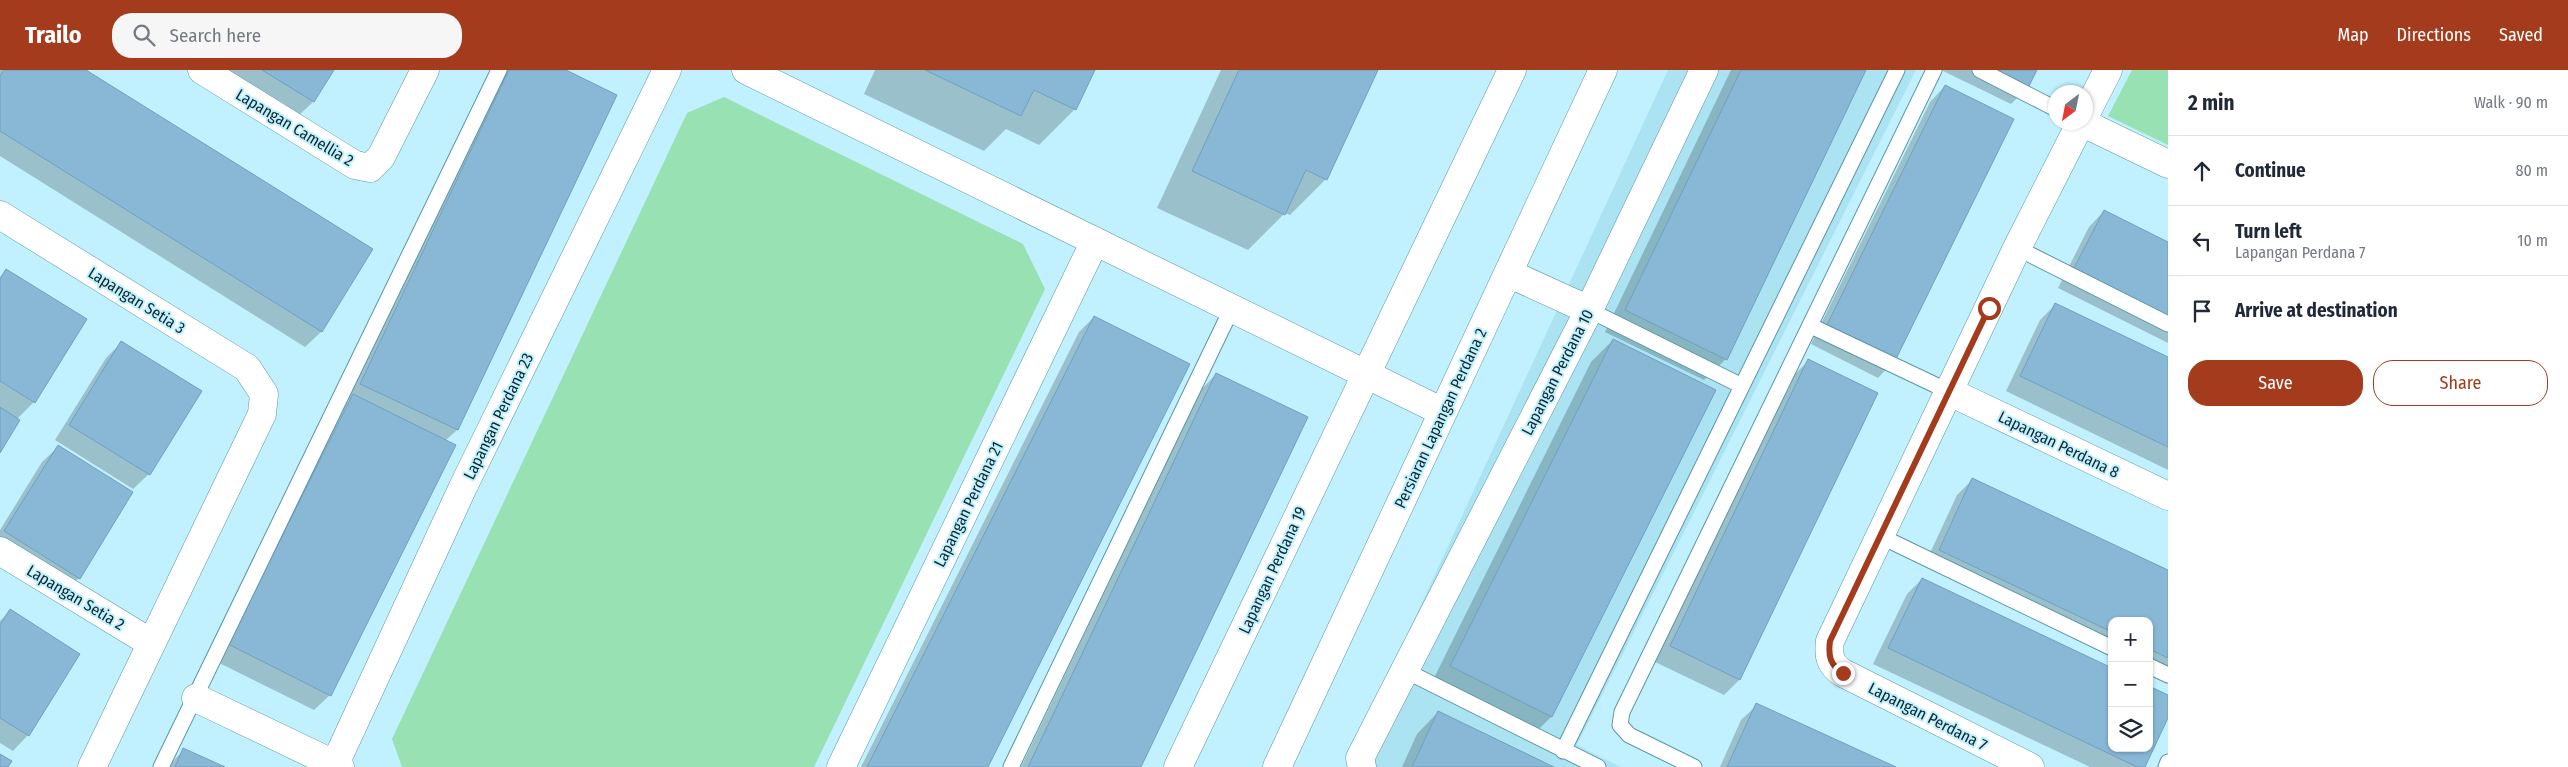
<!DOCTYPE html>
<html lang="en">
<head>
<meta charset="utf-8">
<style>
	body { margin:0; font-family:"Fira Sans Condensed",sans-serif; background:#f6f6f7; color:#1f2937 }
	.controls { position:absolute; right:15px; bottom:15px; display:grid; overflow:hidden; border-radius:10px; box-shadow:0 1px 4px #0004 }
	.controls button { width:45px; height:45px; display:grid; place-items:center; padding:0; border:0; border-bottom:1px solid #e0e1e3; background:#fff; color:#1f2937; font:25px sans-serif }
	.compass { position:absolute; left:2048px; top:15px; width:45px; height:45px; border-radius:50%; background:#fff; box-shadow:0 1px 4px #0004; rotate:212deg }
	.stop { position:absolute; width:15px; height:15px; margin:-11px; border:4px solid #a33b1c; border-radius:50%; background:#fff }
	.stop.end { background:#a33b1c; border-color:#fff; box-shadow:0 1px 5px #0008 }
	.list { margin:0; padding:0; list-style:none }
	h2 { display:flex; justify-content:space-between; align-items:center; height:65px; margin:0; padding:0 20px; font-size:21px }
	h2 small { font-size:16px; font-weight:400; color:#747a83 }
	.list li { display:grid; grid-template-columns:32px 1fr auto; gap:15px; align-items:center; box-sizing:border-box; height:70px; padding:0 20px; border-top:1px solid #e0e1e3 }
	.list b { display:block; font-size:19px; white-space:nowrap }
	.list p { margin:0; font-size:16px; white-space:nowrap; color:#747a83 }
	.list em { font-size:16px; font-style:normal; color:#747a83 }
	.actions { display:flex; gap:10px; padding:15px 20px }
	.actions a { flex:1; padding:11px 0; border:1px solid #a33b1c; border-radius:20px; text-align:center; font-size:18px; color:#a33b1c }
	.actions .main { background:#a33b1c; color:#fff }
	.icon { flex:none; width:28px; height:28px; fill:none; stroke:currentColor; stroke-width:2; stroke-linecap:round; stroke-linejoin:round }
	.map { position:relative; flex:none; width:2168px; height:697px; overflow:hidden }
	header { display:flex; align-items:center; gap:30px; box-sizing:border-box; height:70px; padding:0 25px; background:#a33b1c; color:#fff }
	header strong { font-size:24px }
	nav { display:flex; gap:28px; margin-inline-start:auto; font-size:18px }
	.search { width:350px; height:45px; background:#f6f6f7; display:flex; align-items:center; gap:12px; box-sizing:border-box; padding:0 18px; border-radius:20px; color:#747a83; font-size:19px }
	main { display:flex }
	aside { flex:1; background:#fff }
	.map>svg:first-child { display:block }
</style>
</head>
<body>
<header>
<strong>Trailo</strong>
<div class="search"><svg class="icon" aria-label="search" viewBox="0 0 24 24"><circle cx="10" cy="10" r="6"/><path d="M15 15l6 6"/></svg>Search here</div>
<nav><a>Map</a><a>Directions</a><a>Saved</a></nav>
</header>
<main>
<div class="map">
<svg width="2168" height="697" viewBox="0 0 2168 697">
	<rect width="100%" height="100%" fill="#c1f1ff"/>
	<!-- built -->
	<path fill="#abe3f3" d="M1668,0H1916L1577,675L1621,697H1346Z"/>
	<!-- green -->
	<path fill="#97e1b3" d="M2132,0H2168V75L2108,46Z
		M724,27L1023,174L1045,219L814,697H402L392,669L687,43Z"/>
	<!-- shadow -->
	<path fill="#0003" d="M0,0H84L372,180L321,262L305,277L0,86Z
		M222,0H332L313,32L297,47Z
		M502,0H563L616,25L457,360L445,371L330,625L314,640L213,590L338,341L349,330L346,329Z
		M875,0H1094L1075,39L1039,75L1006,59L984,81L864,24Z
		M1221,0H1377L1326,109L1290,145L1285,143L1248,180L1157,138Z
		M1731,0H1865L1726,289L1704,310L1605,262Z
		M1941,0H2035L2026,19L2011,34Z
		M1945,16L1893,292L1878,308L1811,274L1930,32Z
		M2104,141L2168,174V273L2058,218L2089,157Z
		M6,200L86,250L34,332L17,349L0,380V207Z
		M2056,234L2168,289V400L2006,321L2040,250Z
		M1094,247L987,697H861L1079,262Z
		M1613,270L1551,647L1530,668L1429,618L1591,292Z
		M122,272L200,321L149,404L133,419L55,370L106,288Z
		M1808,291L1739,610L1724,625L1655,592L1793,306Z
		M1216,304L1139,697H1021L1201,320Z
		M58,377L79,508L63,523L0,484V460L42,392Z
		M1972,410L2168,502V610L2149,602V551H2112V584L1924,496L1957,425Z
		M1922,509L2112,678H2149L2168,626V645L2143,697H2090L1873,594L1907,524Z
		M10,541L79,584L28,665L13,681L0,673V551Z
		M1757,635L1893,697H1720L1741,650Z
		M1438,642L1551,697H1402L1417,664Z
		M184,680L222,697H167Z"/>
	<!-- building -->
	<path fill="#89b8d7" stroke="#71a0bd" d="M4,0H86L373,179L322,262L0,61V6Z
		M262,0H334L314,32Z
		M509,0H566L617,25L458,360L360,314Z
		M925,0H1095L1076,40L1034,20L1021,46Z
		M1239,0H1378L1327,110L1306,100L1285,145L1192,101Z
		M1741,0H1866L1727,290L1625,240Z
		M1986,0H2037L2027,20Z
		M1945,15L2014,49L1894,293L1825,259Z
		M2104,140L2168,172V250L2072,202Z
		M6,199L87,249L35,333L0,311V209Z
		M2055,233L2168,287V377L2020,306Z
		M1094,246L1190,294L988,697H867Z
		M1613,269L1716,320L1552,647L1450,596Z
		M121,271L202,321L150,405L69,355Z
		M1808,289L1878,323L1740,610L1670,576Z
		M1216,303L1308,347L1141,697H1028Z
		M353,324L456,375L331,626L228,574Z
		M0,337L20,350L0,383Z
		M58,375L133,422L80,509L4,461Z
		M1972,408L2168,500V588L2149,579V551H2112V562L1939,480Z
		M1922,508L2112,598V678H2149V616L2168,625V648L2145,697H2137L1888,578Z
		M10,539L80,584L29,666L0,648V555Z
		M1756,633L1896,697H1727Z
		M1438,641L1554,697H1412Z
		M183,678L225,697H175Z
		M0,684L12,691L8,697H0Z"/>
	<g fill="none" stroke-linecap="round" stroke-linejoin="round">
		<!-- lane casing -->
		<g stroke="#5a96a6" stroke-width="17">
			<path id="lane" d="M1980,0L2056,39
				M2017,178L2168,254
				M1589,240L1742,316
				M1811,256L1950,322
				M1880,466L2112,578
				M2149,596L2168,605
				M1404,600L1598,697
				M1563,681L1897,0
				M161,697L499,0
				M1011,697L1232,238
				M1694,697L1629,665L1620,655L1622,642L1934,0
				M2166,697L2168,692"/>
		</g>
		<!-- street casing -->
		<g stroke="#5a96a6" stroke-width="29">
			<path id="street" d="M202,0L355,95L370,98L381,87L425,0
				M746,0L1443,342
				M2086,43L2108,0
				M2081,52L2168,94
				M0,145L247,298L264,324L262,344L92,697
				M1508,203L1589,240
				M1950,322L2168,426
				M0,481L151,573
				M196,628L340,697
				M335,694L463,417L667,0
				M841,697L1095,171
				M1178,697L1512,0
				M1277,697L1603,0
				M1362,697L1360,688L1589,240L1704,0
				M2030,697L1843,603C1830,595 1828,586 1830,571L2017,178L2081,52"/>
		</g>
		<!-- lane -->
		<use href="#lane" stroke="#fff" stroke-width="15"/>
		<!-- street -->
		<use href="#street" stroke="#fff" stroke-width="28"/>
	</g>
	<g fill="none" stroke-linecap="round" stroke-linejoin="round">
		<!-- route -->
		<path stroke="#a33b1c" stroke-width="6" d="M1843,603C1830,595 1828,586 1830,571L1989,238"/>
	</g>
	<g text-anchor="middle" stroke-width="4" stroke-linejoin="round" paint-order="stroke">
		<!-- street labels -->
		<g font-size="16" fill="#0f282e" stroke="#c1f1ff">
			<text transform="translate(295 57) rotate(31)" y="6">Lapangan Camellia 2</text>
			<text transform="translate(137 230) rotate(32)" y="6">Lapangan Setia 3</text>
			<text transform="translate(1557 302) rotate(-63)" y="6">Lapangan Perdana 10</text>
			<text transform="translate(498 346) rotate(-64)" y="6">Lapangan Perdana 23</text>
			<text transform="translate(1440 348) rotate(-65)" y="6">Persiaran Lapangan Perdana 2</text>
			<text transform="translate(2059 374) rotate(26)" y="6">Lapangan Perdana 8</text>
			<text transform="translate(968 434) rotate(-64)" y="6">Lapangan Perdana 21</text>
			<text transform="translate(1272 500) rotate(-65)" y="6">Lapangan Perdana 19</text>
			<text transform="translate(76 527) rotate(31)" y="6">Lapangan Setia 2</text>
			<text transform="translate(1928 646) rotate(27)" y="6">Lapangan Perdana 7</text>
		</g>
	</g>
</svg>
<div class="controls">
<button>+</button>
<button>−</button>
<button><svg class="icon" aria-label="layers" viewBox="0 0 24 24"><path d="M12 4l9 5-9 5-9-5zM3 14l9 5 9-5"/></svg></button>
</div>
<svg class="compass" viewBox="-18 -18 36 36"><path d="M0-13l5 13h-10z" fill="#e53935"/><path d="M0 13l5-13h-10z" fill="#747a83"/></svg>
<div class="stop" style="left:1989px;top:238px"></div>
<div class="stop end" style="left:1843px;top:603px"></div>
</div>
<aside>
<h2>2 min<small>Walk · 90 m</small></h2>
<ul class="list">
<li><svg class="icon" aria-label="ahead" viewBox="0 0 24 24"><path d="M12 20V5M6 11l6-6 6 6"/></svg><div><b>Continue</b></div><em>80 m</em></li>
<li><svg class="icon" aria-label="left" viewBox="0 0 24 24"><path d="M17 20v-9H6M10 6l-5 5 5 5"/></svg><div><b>Turn left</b><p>Lapangan Perdana 7</p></div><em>10 m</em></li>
<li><svg class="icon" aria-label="arrive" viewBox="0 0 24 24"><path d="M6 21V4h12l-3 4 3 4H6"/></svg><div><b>Arrive at destination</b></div></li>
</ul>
<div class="actions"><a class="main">Save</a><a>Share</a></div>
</aside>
</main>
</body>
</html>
